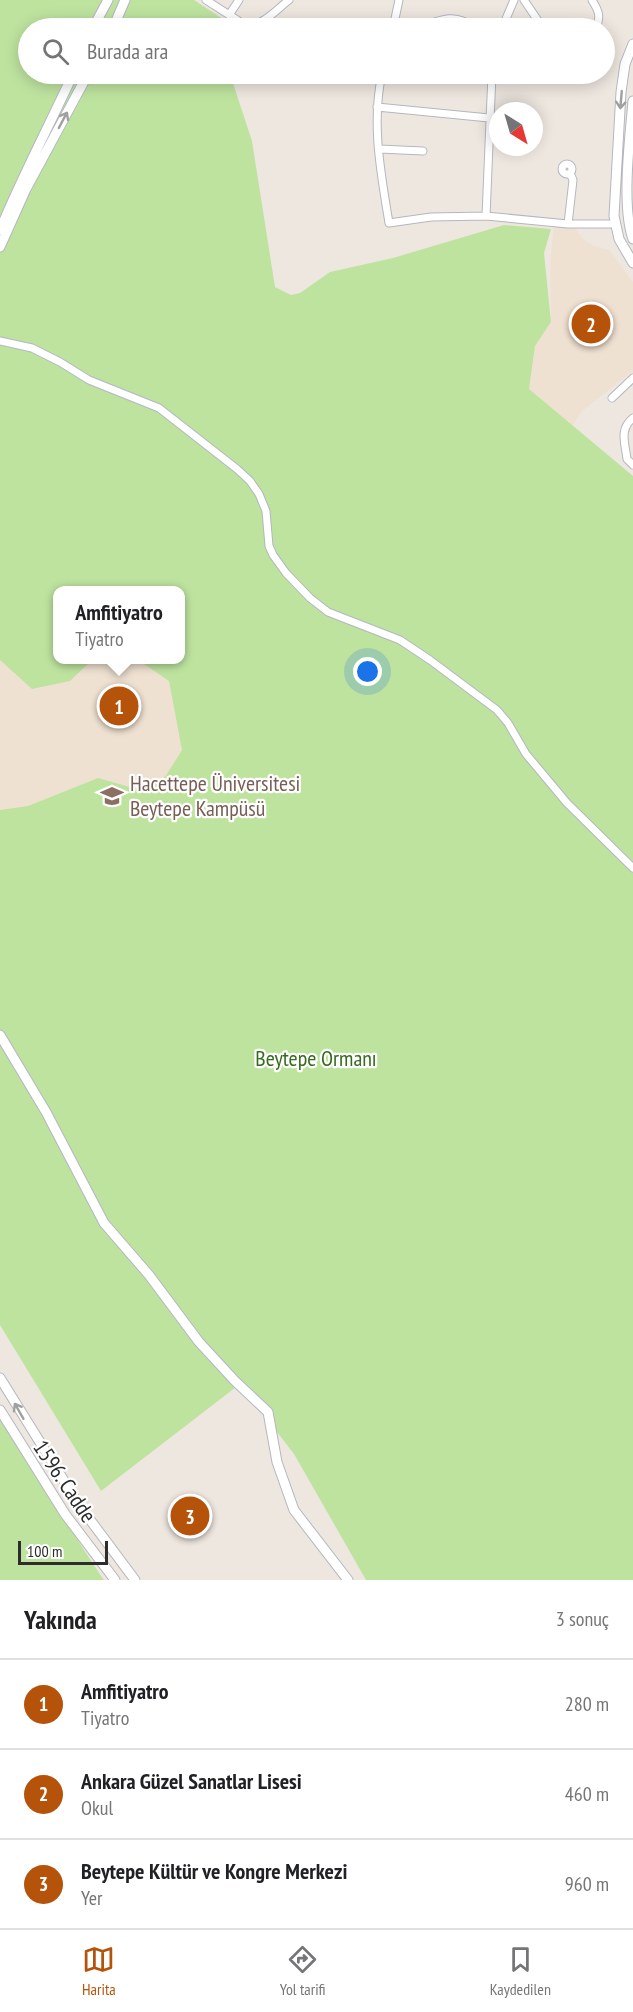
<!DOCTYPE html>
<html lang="tr">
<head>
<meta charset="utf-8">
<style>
	body { margin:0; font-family:"PT Sans Narrow",sans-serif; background:#f2f2f2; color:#202124 }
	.compass { position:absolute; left:489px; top:102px; width:54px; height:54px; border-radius:50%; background:#fff; box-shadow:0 3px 15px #0003; rotate:143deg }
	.scale { position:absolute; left:18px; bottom:15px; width:90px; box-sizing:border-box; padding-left:6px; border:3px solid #2d2d2d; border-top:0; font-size:16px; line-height:21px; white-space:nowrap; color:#2d2d2d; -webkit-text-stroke:4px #fff; paint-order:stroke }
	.you { position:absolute; left:368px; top:672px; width:21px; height:21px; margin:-15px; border:4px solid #fff; border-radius:50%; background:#1a73e8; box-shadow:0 0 0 9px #1a73e833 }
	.badge { display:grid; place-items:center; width:39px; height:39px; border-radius:50%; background:#b45309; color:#fff; font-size:20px; font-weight:700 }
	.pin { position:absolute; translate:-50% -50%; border:3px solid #fff; box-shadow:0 2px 6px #0006 }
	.popup { position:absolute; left:53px; top:586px; width:132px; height:78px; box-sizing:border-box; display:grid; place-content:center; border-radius:12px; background:#fff; filter:drop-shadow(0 2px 4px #0005); font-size:20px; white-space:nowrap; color:#757577 }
	.popup b { font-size:22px; color:#202124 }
	.popup::after { content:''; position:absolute; left:50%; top:100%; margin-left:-12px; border:12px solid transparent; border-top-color:#fff }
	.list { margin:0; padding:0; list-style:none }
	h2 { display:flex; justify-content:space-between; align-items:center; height:78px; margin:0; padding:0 24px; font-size:26px }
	h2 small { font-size:20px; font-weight:400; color:#757577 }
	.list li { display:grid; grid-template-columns:39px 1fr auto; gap:18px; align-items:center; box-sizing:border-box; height:90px; padding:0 24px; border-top:2px solid #e0e0e0 }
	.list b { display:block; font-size:22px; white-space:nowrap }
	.list p { margin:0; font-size:20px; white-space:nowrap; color:#757577 }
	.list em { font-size:20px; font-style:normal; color:#757577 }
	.icon { flex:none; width:33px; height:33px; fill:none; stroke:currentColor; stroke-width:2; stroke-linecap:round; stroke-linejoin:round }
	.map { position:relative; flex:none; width:633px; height:1580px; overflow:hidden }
	.search { position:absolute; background:#fff; box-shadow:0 3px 15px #0003; left:18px; right:18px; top:18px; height:66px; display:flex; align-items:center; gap:15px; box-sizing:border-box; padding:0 21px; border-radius:33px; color:#757577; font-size:22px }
	.sheet { height:348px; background:#fff }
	nav { display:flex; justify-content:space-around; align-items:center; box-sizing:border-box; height:84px; border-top:2px solid #e0e0e0; background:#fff; font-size:16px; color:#757577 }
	nav a { display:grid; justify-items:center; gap:3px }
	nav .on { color:#b45309 }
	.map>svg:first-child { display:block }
</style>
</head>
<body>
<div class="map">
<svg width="633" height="1580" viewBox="0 0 633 1580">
	<rect width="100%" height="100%" fill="#eee7e0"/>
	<!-- education -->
	<path fill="#efe1d1" d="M554,226L576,229L582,238L594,246L609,250L633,282V371L581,412L572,427L529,389L535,346L551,322L550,263Z
		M0,573L57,660H180L208,713L0,1043Z"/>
	<!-- green -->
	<path fill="#bee39f" d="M0,0H194L237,28H28V74H230L252,141L275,287L291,295L300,293L330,272L393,258L504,225L551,229L544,253L551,322L535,346L529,389L633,476V1580H366L294,1454L240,1384L101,1491L0,1325V810L28,806L98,778L137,789L165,777L182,750L169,681L138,660H180V590H57V660H92L70,681L32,689L0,660Z
		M0,1420L99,1573L104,1580H0Z"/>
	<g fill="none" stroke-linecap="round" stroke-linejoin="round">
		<!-- street casing -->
		<g stroke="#b4b7c0" stroke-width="9">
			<path id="street" d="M206,0L245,25C261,28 277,9 289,0
				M524,0L543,28
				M592,0C599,11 601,17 596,28
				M229,15L239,0
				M393,28L399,0
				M418,28C437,21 456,11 473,28
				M502,28L514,0
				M382,74C371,123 381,174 389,223L431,217L486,216
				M492,74L486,216L568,224H614
				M377,107L489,118
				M379,149L423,151
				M562 169a5 5 0 1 1 10 0a5 5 0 1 1-10 0Z
				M568,224L573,180L570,173
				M0,341L32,348L60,362L89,380L159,408L237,469L250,481L259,494L266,511L269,546L273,555L286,573L310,598L328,612L400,640L430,660L497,710L508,723L526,754L567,803L633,868
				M612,398L633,378
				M633,418C619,429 625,443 627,459L633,465"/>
		</g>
		<!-- secondary casing -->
		<g stroke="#b4b7c0" stroke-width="11">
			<path id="secondary" d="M93,28L108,0
				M113,28L125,0
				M633,44L625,64L621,92L614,216L619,239L633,263
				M633,101C630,137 621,206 633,239
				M0,230C22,177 49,126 73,74
				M0,247L26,189L88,74
				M0,1035L46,1112L104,1223L149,1275L199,1342L235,1381L268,1412L277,1462L294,1510L348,1580
				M0,1378L79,1505L135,1580
				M0,1410L65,1514L115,1580"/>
		</g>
		<!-- street -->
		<use href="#street" stroke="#fff" stroke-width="7"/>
		<!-- secondary -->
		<use href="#secondary" stroke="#fff" stroke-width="9"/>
	</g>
	<!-- one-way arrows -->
	<defs><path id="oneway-shaft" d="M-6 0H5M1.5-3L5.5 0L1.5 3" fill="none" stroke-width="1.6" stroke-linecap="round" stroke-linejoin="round" transform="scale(1.5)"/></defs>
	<g stroke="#a0a0a0">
		<use href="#oneway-shaft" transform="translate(621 100) rotate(95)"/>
		<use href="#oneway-shaft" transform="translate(63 120) rotate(-62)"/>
		<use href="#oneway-shaft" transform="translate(19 1411) rotate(-120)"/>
	</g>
	<!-- icons -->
	<defs>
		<g id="university-bare" transform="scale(1.8)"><path d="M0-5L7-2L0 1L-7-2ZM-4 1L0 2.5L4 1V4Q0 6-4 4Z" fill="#8d6e63" stroke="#fff" stroke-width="2.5" paint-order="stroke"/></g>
	</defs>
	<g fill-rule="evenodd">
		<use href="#university-bare" x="112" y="796"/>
	</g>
	<g text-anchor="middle" stroke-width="4.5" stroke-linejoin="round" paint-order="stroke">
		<!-- education labels -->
		<g font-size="22" fill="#785e54" stroke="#fff" text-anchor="start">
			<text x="130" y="791">Hacettepe Üniversitesi<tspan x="130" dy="25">Beytepe Kampüsü</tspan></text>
		</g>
		<!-- park labels -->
		<g font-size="22" fill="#366b1d" stroke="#fff">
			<text x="316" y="1066">Beytepe Ormanı</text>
		</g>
		<!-- street labels -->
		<g font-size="22" fill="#2d2d2d" stroke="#fff">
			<text transform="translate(65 1481) rotate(56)" y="8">1596. Cadde</text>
		</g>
	</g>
</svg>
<svg class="compass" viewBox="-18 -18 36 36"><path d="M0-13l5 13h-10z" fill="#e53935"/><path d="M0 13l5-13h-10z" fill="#757577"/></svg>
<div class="scale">100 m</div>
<div class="you"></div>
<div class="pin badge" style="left:119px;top:706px">1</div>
<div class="popup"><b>Amfitiyatro</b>Tiyatro</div>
<div class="pin badge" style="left:591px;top:324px">2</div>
<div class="pin badge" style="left:190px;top:1516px">3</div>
<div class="search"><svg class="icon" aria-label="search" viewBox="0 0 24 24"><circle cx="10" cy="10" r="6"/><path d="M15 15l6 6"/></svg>Burada ara</div>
</div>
<section class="sheet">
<h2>Yakında<small>3 sonuç</small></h2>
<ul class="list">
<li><span class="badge">1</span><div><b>Amfitiyatro</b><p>Tiyatro</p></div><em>280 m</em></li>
<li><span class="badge">2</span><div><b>Ankara Güzel Sanatlar Lisesi</b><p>Okul</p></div><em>460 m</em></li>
<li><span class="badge">3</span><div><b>Beytepe Kültür ve Kongre Merkezi</b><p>Yer</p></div><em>960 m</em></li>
</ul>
</section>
<nav>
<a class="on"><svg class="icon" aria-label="map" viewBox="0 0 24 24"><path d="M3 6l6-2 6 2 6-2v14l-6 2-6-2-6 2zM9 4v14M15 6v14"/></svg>Harita</a>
<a><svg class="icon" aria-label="directions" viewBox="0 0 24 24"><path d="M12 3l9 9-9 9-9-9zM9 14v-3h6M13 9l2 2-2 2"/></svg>Yol tarifi</a>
<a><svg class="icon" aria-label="saved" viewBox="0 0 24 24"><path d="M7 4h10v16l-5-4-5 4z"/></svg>Kaydedilen</a>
</nav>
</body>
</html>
